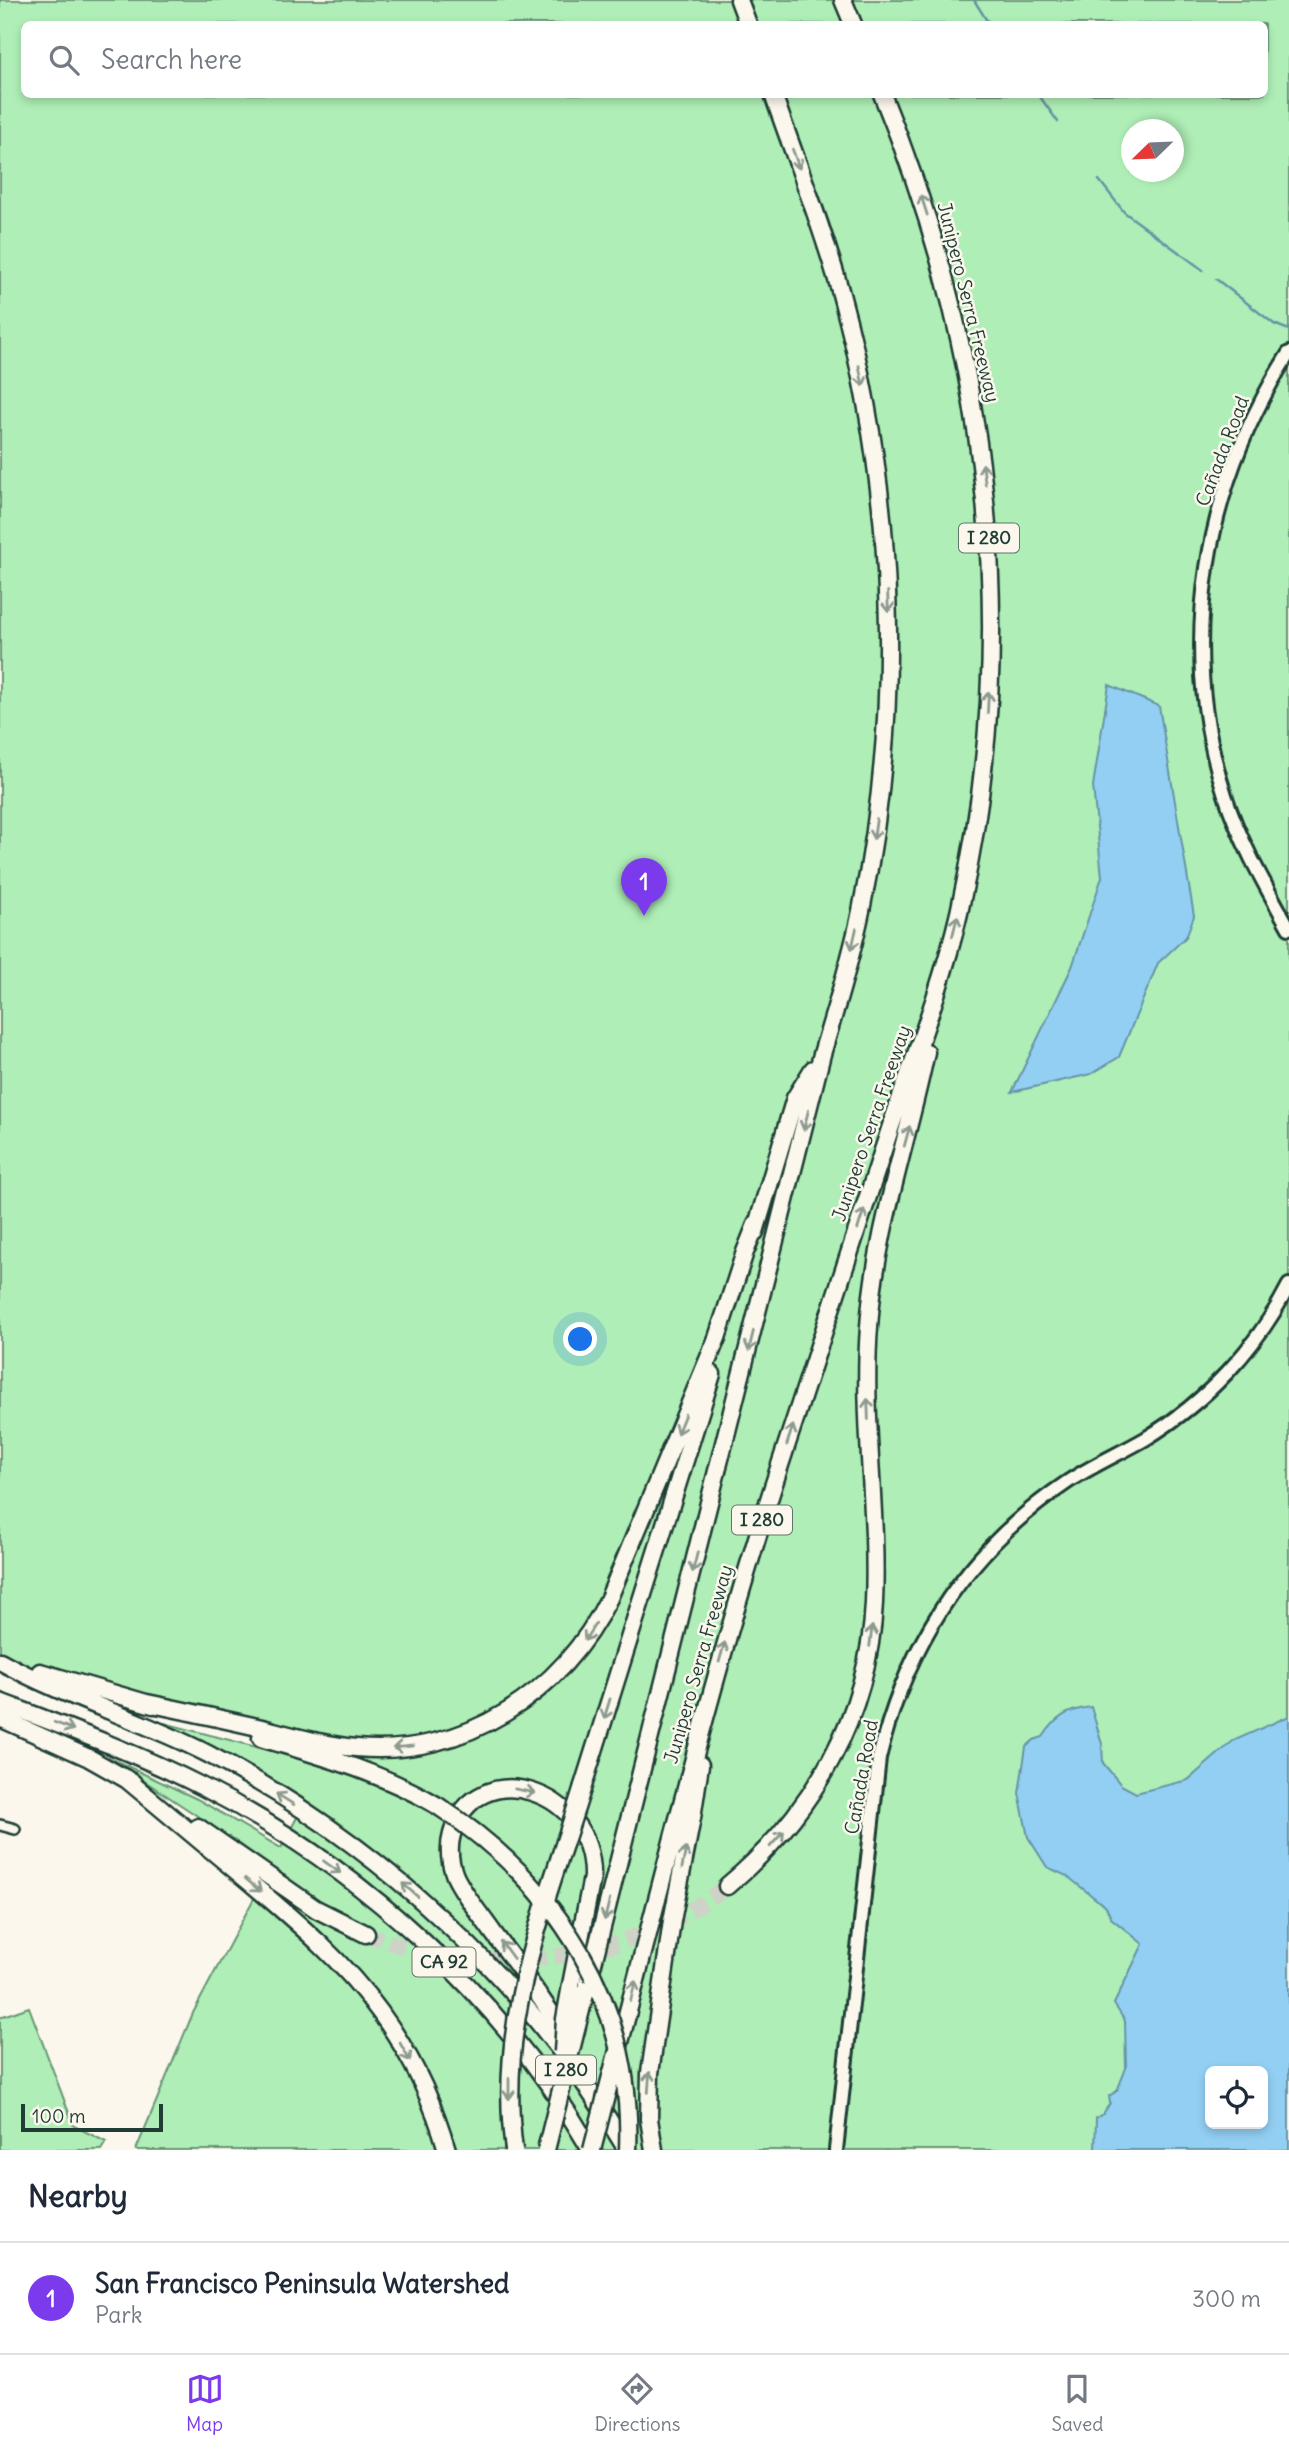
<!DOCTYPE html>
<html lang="en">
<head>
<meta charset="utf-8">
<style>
	body { margin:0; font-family:Delius,sans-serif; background:#f6f6f7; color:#1f2937 }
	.controls { position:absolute; right:21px; bottom:21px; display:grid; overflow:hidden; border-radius:10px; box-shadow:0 4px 10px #0003 }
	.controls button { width:63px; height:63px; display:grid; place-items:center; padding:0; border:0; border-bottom:2px solid #e0e1e3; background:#fff; color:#1f2937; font:35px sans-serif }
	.compass { position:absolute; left:1121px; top:119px; width:63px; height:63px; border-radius:50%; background:#fff; box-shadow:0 4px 10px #0003; rotate:247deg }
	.scale { position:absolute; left:21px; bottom:18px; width:142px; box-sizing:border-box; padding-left:7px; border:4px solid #1f3d34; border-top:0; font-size:19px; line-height:24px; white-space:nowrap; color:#1f3d34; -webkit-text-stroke:5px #fbf7ec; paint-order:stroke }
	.you { position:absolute; left:581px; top:1340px; width:24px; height:24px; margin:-18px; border:5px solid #fff; border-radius:50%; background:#1a73e8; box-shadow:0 0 0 10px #1a73e833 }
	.badge { display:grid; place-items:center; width:46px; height:46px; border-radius:50%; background:#7c3aed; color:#fff; font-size:23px; font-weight:700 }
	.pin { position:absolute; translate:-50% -58px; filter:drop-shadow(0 2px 4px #0008) }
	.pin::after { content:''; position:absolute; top:37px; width:24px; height:21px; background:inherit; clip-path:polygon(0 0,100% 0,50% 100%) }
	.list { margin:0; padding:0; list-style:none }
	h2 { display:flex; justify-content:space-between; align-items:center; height:91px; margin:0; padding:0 28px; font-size:30px }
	h2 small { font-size:23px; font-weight:400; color:#747a83 }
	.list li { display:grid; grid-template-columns:46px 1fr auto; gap:21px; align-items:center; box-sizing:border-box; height:112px; padding:0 28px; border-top:2px solid #e0e1e3 }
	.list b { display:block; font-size:26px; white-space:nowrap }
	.list p { margin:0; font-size:23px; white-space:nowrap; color:#747a83 }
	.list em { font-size:23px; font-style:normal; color:#747a83 }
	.icon { flex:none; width:38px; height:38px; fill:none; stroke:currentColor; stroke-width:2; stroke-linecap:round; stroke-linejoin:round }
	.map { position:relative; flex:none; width:1289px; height:2150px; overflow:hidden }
	.search { position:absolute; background:#fff; box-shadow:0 4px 10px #0003; left:21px; right:21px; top:21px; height:77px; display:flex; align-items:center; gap:18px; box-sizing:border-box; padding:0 24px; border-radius:10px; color:#747a83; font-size:26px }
	.sheet { height:203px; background:#fff }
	nav { display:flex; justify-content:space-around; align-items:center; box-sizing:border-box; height:98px; border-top:2px solid #e0e1e3; background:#fff; font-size:19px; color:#747a83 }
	nav a { display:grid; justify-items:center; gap:4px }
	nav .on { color:#7c3aed }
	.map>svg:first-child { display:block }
</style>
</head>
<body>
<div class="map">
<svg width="1289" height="2150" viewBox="0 0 1289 2150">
	<rect width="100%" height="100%" fill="#fbf7ec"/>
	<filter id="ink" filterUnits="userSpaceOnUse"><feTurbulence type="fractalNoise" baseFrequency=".0143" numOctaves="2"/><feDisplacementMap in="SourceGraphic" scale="14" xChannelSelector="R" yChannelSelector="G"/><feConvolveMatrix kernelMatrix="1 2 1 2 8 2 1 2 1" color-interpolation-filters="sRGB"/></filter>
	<g filter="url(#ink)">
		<!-- green -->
		<path fill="#afeeb6" stroke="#679675" stroke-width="2" fill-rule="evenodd" d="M0,0H1289V2150H136L193,2013L270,1868L193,1813L108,1757L197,1799L281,1848L306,1800L255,1769L164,1723L325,1765L336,1745L203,1715L0,1661ZM24,24H1264V94H24ZM1132,130H1174V172H1132ZM1210,2071H1263V2124H1210Z
			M29,2007L74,2126L106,2142L101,2150H0V2017Z"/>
		<!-- water -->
		<path fill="#93cff3" stroke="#6595a7" stroke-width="2" fill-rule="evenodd" d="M1109,685L1159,706L1194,916L1186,937L1158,963L1119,1057L1091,1074L1012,1092L1072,967L1102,877L1093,786Z
			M1091,1707L1102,1744L1103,1763L1121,1785L1136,1793L1188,1780L1233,1741L1289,1716V2150H1095L1096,2118L1103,2114L1110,2103L1109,2096L1117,2091L1126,2068L1125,2021L1114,2004L1143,1944L1111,1918L1106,1907L1067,1876L1047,1867L1028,1837L1019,1793L1026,1747L1034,1740L1043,1737C1056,1717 1067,1710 1091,1707ZM1210,2071H1263V2124H1210Z"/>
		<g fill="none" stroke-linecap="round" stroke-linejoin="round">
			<!-- stream -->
			<path stroke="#6595a7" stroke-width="2.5" d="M974,0L989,24
				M1038,94L1058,122
				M1099,180L1124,212L1203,270
				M1216,279L1274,324L1289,330"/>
			<!-- highway-tunnel -->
			<path stroke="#cfd2c7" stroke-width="16" stroke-dasharray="16 8" stroke-linecap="butt" d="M366,1934C488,1980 622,1965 727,1886"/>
			<!-- street casing -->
			<g stroke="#1f3d34" stroke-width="14">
				<path id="street" d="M0,1825L15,1829"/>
			</g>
			<!-- secondary casing -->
			<g stroke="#1f3d34" stroke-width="18">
				<path id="secondary" d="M1289,353C1205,485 1176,644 1225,795C1240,842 1265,885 1289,928
					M836,2150L879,1758C907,1642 967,1550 1066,1483C1091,1466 1119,1454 1145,1439C1206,1402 1257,1348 1289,1285"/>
			</g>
			<!-- highway casing -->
			<g stroke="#1f3d34" stroke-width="21">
				<path id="highway" d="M739,0L748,24
					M843,0L853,24
					M755,1232L795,1098L813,1069
					M0,1661C66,1698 140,1719 208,1754C381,1844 528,1981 627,2150
					M40,1672L153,1705
					M0,1702C68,1728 136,1753 201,1786C360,1867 501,1995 591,2150
					M142,1702C182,1710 222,1719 262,1728C293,1736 324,1745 356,1748C464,1758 563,1693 609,1598L717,1338L745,1252L757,1222
					M0,1718L89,1758L133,1783
					M261,1738C322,1756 383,1773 438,1806
					M125,1778C168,1814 210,1849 252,1884C298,1923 344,1962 380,2012C410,2053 433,2101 447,2150
					M583,1786L712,1374
					M198,1827L316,1909L366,1934
					M727,1886C813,1814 869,1716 874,1603C878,1511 862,1419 869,1327C875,1233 907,1144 926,1052
					M588,1983L822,1054C836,1007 851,960 861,911C903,707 896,495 841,294C823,227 796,161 773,94
					M568,2039C545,2003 520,1968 494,1934C481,1915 465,1897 455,1876C450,1863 448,1848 452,1834C475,1753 594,1788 592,1877L571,1985
					M617,2054C668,1857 717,1659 780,1465C816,1352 853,1239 891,1126C915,1055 942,986 959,913C1022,634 990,357 882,94
					M654,2150L649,2119L650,2073L672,1921L692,1818L700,1765"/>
			</g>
			<!-- street -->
			<use href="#street" stroke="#fbf7ec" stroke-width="9"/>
			<!-- secondary -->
			<use href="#secondary" stroke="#fbf7ec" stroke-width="12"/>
			<!-- highway -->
			<use href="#highway" stroke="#fbf7ec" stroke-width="16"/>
			<!-- highway-bridge casing -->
			<g stroke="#1f3d34" stroke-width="21" stroke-linecap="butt">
				<path id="highway-bridge" d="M438,1806C558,1884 634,2003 628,2150
					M563,2052L565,2019L571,1985
					M514,2150C496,2020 545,1908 583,1786
					M546,2150L586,1990
					M592,2150L616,2057"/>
			</g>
			<!-- highway-bridge -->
			<use href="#highway-bridge" stroke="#fbf7ec" stroke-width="16"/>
		</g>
		<!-- one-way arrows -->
		<defs><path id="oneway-shaft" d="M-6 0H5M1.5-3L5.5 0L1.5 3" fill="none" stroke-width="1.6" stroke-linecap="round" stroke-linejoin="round" transform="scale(1.75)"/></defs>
		<g stroke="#8d9a90">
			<use href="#oneway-shaft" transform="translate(796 159) rotate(70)"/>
			<use href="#oneway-shaft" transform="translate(924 205) rotate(-108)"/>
			<use href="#oneway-shaft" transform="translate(861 376) rotate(79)"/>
			<use href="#oneway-shaft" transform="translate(984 474) rotate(-97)"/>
			<use href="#oneway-shaft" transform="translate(888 602) rotate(88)"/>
			<use href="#oneway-shaft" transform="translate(988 702) rotate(-87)"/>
			<use href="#oneway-shaft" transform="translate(875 829) rotate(98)"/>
			<use href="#oneway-shaft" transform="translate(955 926) rotate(-76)"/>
			<use href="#oneway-shaft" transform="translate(854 939) rotate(103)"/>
			<use href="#oneway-shaft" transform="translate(806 1120) rotate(104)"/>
			<use href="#oneway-shaft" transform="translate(907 1136) rotate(-75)"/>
			<use href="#oneway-shaft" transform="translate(861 1219) rotate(-72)"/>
			<use href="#oneway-shaft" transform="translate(751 1341) rotate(104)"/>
			<use href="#oneway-shaft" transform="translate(868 1409) rotate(-92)"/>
			<use href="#oneway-shaft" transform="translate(681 1424) rotate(112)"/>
			<use href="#oneway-shaft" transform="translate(790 1435) rotate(-72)"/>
			<use href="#oneway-shaft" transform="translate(695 1562) rotate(104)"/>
			<use href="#oneway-shaft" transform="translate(590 1632) rotate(123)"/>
			<use href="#oneway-shaft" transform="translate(871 1636) rotate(-83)"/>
			<use href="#oneway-shaft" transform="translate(722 1652) rotate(-74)"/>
			<use href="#oneway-shaft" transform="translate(607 1709) rotate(107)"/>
			<use href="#oneway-shaft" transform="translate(64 1726) rotate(21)"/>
			<use href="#oneway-shaft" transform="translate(403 1747) rotate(174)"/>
			<use href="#oneway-shaft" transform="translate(525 1791) rotate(11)"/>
			<use href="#oneway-shaft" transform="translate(285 1799) rotate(-148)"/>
			<use href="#oneway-shaft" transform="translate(777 1839) rotate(-48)"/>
			<use href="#oneway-shaft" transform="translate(684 1858) rotate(-78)"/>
			<use href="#oneway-shaft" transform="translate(332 1867) rotate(36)"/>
			<use href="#oneway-shaft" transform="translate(253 1885) rotate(40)"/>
			<use href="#oneway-shaft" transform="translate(410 1890) rotate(-139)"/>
			<use href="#oneway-shaft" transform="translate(607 1910) rotate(104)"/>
			<use href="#oneway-shaft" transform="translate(507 1950) rotate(-126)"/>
			<use href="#oneway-shaft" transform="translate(633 1991) rotate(-76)"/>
			<use href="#oneway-shaft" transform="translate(405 2052) rotate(61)"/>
			<use href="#oneway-shaft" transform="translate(649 2082) rotate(-86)"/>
			<use href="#oneway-shaft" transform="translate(509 2089) rotate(90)"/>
		</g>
	</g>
	<g text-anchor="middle" stroke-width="5" stroke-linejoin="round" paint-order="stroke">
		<!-- shield labels -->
		<g fill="#fbf7ec" stroke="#61756b" stroke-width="2">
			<rect x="959" y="523.5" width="60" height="29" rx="5"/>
			<rect x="732" y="1505.5" width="60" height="29" rx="5"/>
			<rect x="412.5" y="1947.5" width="63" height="29" rx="5"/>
			<rect x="536" y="2055.5" width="60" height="29" rx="5"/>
		</g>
		<g font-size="18" font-weight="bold" fill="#1f3d34">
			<text x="989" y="544">I 280</text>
			<text x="762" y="1526">I 280</text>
			<text x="444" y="1968">CA 92</text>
			<text x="566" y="2076">I 280</text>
		</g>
		<!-- street labels -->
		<g font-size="19" fill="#1f3d34" stroke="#fbf7ec">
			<text transform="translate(969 302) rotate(76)" y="7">Junipero Serra Freeway</text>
			<text transform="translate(1222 451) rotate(-69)" y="7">Cañada Road</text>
			<text transform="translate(871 1123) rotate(-71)" y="7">Junipero Serra Freeway</text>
			<text transform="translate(698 1664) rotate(-74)" y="7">Junipero Serra Freeway</text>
			<text transform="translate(861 1777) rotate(-80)" y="7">Cañada Road</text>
		</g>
	</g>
</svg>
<div class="controls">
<button><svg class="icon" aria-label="locate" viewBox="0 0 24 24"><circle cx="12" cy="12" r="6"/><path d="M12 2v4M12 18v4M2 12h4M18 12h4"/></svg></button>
</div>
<svg class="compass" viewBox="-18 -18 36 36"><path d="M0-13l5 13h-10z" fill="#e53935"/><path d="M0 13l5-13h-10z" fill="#747a83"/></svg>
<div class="scale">100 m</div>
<div class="you"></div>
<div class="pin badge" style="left:644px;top:916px">1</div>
<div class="search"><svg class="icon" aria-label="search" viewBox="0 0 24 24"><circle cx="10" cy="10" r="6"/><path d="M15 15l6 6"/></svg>Search here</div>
</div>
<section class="sheet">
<h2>Nearby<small></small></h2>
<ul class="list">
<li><span class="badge">1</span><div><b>San Francisco Peninsula Watershed</b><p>Park</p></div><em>300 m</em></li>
</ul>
</section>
<nav>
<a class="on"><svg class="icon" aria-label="map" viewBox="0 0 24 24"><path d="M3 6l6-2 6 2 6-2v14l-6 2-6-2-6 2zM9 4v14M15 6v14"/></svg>Map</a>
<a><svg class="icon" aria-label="directions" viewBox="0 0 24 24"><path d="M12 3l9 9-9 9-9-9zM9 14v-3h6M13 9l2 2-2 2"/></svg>Directions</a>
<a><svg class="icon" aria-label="saved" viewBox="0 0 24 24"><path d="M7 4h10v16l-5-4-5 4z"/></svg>Saved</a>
</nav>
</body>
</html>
